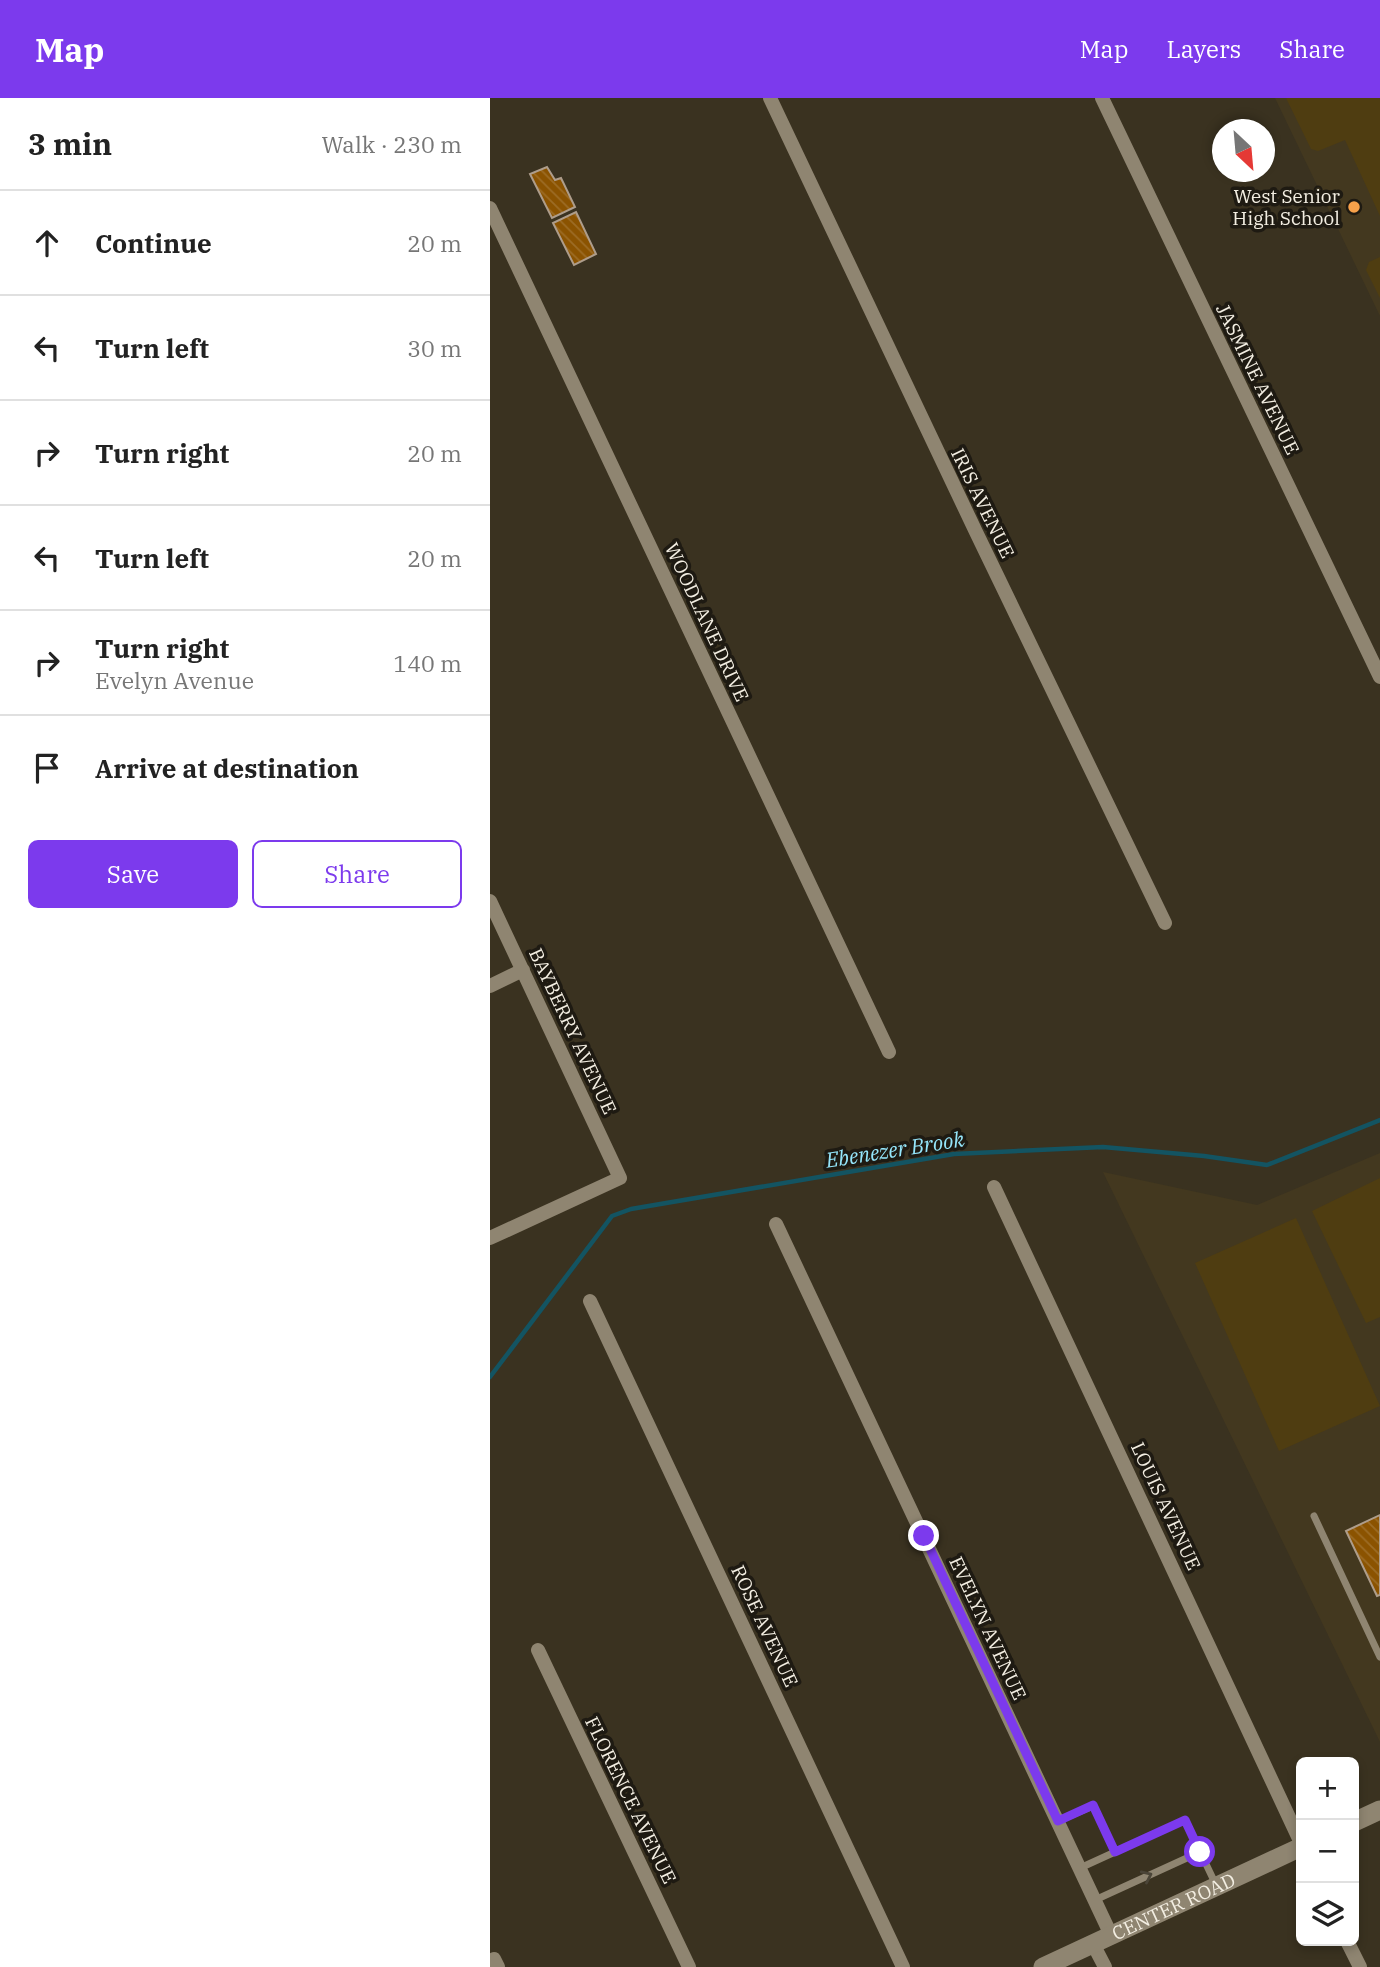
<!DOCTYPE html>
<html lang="en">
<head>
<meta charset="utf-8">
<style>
	body { margin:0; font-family:"IBM Plex Serif",serif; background:#f2f2f2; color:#222 }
	.controls { position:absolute; right:21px; bottom:21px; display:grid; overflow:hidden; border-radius:10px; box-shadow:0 4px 10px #0003 }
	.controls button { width:63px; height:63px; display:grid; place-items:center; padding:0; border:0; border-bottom:2px solid #e0e0e0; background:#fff; color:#222; font:35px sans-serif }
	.compass { position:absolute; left:722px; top:21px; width:63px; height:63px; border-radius:50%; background:#fff; box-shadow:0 4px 10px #0003; rotate:154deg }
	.stop { position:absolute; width:21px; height:21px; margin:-16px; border:5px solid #7c3aed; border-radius:50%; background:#fff }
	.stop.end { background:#7c3aed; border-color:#fff; box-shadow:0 2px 7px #0008 }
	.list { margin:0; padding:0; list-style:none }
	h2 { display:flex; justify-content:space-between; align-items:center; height:91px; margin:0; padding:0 28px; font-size:30px }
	h2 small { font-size:23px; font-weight:400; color:#767676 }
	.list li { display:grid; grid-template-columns:46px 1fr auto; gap:21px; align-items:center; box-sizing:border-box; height:105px; padding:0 28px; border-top:2px solid #e0e0e0 }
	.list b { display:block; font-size:26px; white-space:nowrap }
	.list p { margin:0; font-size:23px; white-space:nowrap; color:#767676 }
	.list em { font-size:23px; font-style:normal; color:#767676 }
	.actions { display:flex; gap:14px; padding:21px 28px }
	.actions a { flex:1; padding:16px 0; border:2px solid #7c3aed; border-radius:10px; text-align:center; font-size:24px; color:#7c3aed }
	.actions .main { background:#7c3aed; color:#fff }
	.icon { flex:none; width:38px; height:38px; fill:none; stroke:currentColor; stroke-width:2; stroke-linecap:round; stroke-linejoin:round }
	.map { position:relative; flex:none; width:890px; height:1869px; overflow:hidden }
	header { display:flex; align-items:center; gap:42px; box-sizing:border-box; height:98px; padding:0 35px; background:#7c3aed; color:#fff }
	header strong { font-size:33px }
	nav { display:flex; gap:38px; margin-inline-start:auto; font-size:24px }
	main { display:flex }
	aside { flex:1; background:#fff }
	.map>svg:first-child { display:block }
</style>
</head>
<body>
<header>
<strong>Map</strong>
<nav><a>Map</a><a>Layers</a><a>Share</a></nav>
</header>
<main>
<aside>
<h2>3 min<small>Walk · 230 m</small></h2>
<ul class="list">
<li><svg class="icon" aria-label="ahead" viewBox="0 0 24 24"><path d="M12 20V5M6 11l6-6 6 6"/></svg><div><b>Continue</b></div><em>20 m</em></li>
<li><svg class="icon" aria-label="left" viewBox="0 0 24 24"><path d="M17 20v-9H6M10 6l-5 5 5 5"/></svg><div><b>Turn left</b></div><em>30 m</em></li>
<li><svg class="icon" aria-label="right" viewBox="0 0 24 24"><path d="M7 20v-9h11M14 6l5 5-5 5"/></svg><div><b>Turn right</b></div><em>20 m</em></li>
<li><svg class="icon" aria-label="left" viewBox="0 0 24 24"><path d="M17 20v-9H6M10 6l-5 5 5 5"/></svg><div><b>Turn left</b></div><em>20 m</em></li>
<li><svg class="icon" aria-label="right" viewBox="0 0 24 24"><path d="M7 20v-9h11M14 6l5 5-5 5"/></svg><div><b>Turn right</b><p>Evelyn Avenue</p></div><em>140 m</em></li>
<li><svg class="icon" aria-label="arrive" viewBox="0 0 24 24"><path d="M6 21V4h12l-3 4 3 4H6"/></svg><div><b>Arrive at destination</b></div></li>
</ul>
<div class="actions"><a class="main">Save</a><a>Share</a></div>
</aside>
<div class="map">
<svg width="890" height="1869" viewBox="0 0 890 1869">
	<defs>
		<pattern id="building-back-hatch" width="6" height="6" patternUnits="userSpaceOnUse" patternTransform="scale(1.75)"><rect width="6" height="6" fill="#8b5300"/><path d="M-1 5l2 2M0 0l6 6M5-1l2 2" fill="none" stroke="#9c6c25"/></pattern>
	</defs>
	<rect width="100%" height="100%" fill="#3a3220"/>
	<!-- built -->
	<path fill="#43381f" d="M785,0H890V218Z
		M890,1055V1644L613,1074L767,1107Z"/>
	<!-- garden -->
	<path fill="#4f3d11" d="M796,0H890V118L855,42L828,53L821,51Z
		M890,159V200L876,172L879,164Z
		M890,1080V1219L876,1225L822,1113Z
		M806,1120L890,1308L789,1353L705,1165Z"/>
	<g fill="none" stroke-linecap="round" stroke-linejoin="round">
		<!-- stream -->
		<path stroke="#135462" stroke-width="4.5" d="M0,1279L122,1118L141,1111L464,1056L613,1049L714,1058L777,1067L890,1022"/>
	</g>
	<!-- building -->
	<path fill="url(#building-back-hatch)" stroke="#ae9d8b" stroke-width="2" d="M57,69L65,82L71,80L85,109L62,120L40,76Z
		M86,114L106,156L84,167L63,125Z
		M890,1417V1497L887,1498L856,1433Z"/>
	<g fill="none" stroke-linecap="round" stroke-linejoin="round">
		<!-- lane -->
		<path stroke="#8f8571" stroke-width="7" d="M824,1418L890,1559
			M568,1723L603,1708L625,1754
			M590,1770L695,1722L726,1787
			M605,1802L710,1754"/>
		<!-- street -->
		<path stroke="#8f8571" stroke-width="14" d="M280,0L486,434L675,825
			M612,0L890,579
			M0,110L399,954
			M0,803L130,1080L0,1140
			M0,888L33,872
			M504,1089L811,1745
			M286,1126L621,1837
			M100,1203L413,1869
			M48,1552L199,1869
			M857,1843L870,1869
			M603,1846L615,1869
			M0,1863L4,1861L8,1869"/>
		<!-- secondary -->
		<g stroke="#8f8571" stroke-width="19">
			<path d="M864,1724L890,1712"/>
			<path id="s1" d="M553,1869L811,1749"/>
		</g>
	</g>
	<!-- one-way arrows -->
	<defs><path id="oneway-chevron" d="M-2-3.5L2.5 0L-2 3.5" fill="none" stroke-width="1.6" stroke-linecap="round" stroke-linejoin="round" transform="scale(1.75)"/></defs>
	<use stroke="#4b4538" href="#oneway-chevron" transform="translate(657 1778) rotate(-25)"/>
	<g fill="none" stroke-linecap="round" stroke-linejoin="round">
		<!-- route -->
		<path stroke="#7c3aed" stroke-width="9" d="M434,1438L568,1723L603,1707L625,1754L695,1722L710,1754"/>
	</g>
	<!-- markers -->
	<circle fill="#f7a14a" stroke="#1e1a12" stroke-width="2.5" cx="864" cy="109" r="7"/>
	<g text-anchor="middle" stroke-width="7" stroke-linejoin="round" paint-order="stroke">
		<!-- poi labels -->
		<g font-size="19" fill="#f3eee2" stroke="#1e1a12" text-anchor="end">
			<text x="850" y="105">West Senior<tspan x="850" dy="22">High School</tspan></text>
		</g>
		<!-- street labels -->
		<g font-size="19" fill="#f3eee2" stroke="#1e1a12">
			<text transform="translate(768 281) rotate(64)" y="7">JASMINE AVENUE</text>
			<text transform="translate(493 405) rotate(64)" y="7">IRIS AVENUE</text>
			<text transform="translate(217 524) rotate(65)" y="7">WOODLANE DRIVE</text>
			<text transform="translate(83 933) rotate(65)" y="7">BAYBERRY AVENUE</text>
			<text transform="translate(676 1408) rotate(65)" y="7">LOUIS AVENUE</text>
			<text transform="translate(275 1528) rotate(65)" y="7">ROSE AVENUE</text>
			<text transform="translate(498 1530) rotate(65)" y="7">EVELYN AVENUE</text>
			<text transform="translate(141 1702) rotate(64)" y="7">FLORENCE AVENUE</text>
			<text dy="7" stroke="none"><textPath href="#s1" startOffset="144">CENTER ROAD</textPath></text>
		</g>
		<!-- water labels -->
		<g font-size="21" font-style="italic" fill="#95e6fb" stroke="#1e1a12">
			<text transform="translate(405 1052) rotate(-9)" y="7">Ebenezer Brook</text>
		</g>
	</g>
</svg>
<div class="controls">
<button>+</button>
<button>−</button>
<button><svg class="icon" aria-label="layers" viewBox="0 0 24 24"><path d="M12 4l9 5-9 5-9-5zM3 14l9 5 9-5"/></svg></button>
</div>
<svg class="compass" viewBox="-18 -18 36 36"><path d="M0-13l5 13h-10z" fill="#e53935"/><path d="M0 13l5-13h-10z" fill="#767676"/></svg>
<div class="stop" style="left:710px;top:1754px"></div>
<div class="stop end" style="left:434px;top:1438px"></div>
</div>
</main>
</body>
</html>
